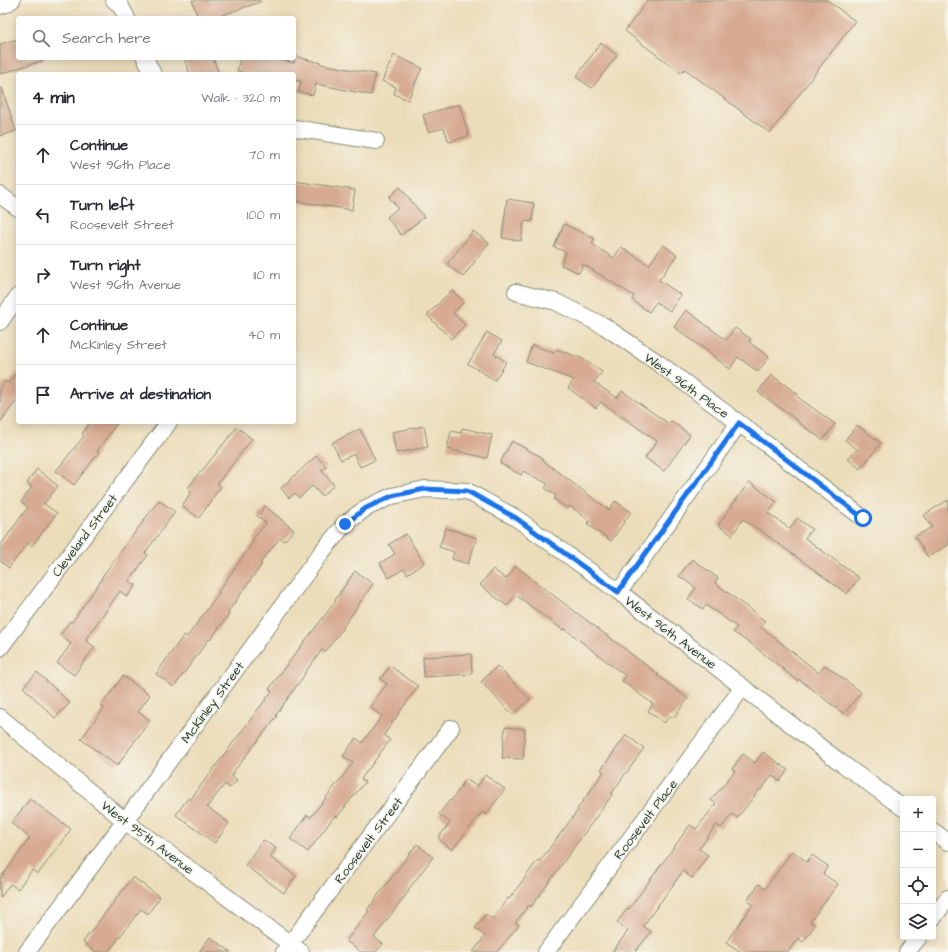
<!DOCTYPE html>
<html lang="en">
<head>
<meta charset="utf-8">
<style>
	body { margin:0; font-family:"Architects Daughter",sans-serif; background:#f2f2f3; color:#2b2b33 }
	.controls { position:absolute; right:12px; bottom:12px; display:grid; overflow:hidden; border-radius:4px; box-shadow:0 2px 10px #0003 }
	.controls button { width:36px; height:36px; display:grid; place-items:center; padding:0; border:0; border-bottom:1px solid #e1e1e2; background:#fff; color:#2b2b33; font:20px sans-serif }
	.stop { position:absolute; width:12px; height:12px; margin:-9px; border:3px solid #1a73e8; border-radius:50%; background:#fff }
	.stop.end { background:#1a73e8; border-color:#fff; box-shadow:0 1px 4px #0008 }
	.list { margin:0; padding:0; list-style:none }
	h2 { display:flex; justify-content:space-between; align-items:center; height:52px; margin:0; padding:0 16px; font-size:17px }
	h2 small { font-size:13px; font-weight:400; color:#7c7c81 }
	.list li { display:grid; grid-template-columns:26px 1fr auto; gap:12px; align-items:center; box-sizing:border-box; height:60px; padding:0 16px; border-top:1px solid #e1e1e2 }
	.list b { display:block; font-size:15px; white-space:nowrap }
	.list p { margin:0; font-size:13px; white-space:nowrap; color:#7c7c81 }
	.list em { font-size:13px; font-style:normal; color:#7c7c81 }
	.icon { flex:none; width:22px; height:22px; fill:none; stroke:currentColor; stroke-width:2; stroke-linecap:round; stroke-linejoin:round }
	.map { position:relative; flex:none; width:948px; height:952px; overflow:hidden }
	.search { position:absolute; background:#fff; box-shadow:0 2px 10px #0003; left:16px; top:16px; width:280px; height:44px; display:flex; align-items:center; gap:10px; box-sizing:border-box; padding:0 14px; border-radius:4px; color:#7c7c81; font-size:15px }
	.panel { position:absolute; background:#fff; box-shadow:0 2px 10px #0003; left:16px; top:72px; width:280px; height:352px; border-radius:4px }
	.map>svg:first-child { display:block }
</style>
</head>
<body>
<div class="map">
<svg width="948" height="952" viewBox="0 0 948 952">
	<rect width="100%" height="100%" fill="#f7f3e8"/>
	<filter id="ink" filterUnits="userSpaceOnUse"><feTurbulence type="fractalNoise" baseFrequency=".025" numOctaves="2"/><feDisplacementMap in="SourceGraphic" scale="8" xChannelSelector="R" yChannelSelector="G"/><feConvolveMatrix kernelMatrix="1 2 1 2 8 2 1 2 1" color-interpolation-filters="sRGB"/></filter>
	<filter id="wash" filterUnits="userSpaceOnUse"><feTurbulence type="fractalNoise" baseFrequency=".012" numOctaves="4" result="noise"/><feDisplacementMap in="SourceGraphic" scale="16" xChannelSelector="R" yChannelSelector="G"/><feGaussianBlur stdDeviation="0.9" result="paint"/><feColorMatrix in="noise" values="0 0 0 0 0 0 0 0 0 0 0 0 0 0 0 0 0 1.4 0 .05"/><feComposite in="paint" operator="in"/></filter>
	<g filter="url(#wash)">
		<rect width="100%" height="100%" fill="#ecddba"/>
		<g id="blocks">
			<!-- building -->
			<path fill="#d7aa91" d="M192,0H260V2L214,18H198Z
				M648,0H827L855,21L770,133L685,69L681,73L625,31Z
				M18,39V58H43L44,60L0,74V44Z
				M601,43L617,55L592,88L576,77Z
				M394,55L422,68L408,100L394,94L396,87L382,81Z
				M294,56L321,63V64L375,74L371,95L316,84L313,95L298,92L301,81L294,80V74H251L237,71L240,58H272L294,63Z
				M184,58H213L219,74H190Z
				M0,88H2L16,131L0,136Z
				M459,104L469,136L449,142L444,128L428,132L423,115Z
				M294,181L355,190L352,210L294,201Z
				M400,187L424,217L401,235L387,217L398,208L389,197Z
				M507,199L534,203L532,222L524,221L521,241L502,238Z
				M564,224L594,238L592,244L614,258L621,247L649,265L663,245L677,255L659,280L681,295L670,311L656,302L649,312L632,300L634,296L583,264L579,273L561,265L566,252L554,247Z
				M473,231L489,243L463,277L447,264Z
				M452,290L464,302L453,313L465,325L451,339L427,315Z
				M686,310L726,340L735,328L751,339L749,342L769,357L758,372L738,357L730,369L714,357V356L674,327Z
				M487,332L502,341L494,354L506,362L495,380L468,364Z
				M532,345L554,353L556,349L581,358L602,372L594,382L617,398L622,391L669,424L671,421L690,435L664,471L645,458L657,441L601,402L596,408L568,388L574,380L526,362Z
				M18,371V399L0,422V388L6,381L9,383Z
				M771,375L798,394L796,396L835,424L823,440L798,422V421L758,392Z
				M90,422H118L97,451L99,452L74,485L56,471L84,436L82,434Z
				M857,425L881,443L860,469L848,459L857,449L845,440Z
				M424,426L428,447L396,453L392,432Z
				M237,427L252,439L217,484L221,486L199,518L182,506L191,492L187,489L200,472H201Z
				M462,428L492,435L487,458L447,449L451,431L461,433Z
				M360,429L375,460L360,467L354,454L341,460L332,443Z
				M512,441L543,458L542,460L609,510L615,501L631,512L611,541L587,524L590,521L570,506L568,509L554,499L556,496L545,488L548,484L523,471L521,475L500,463Z
				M316,456L327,467L321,470L334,485L322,496L312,486L299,498L295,493L289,498L281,488Z
				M37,469L58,486L44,504L57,513L32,546L28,543L9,568L0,561V546L28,507L21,502L32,487L27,483Z
				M749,482L777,502L768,513L790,529L797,518L812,529L805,538L859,578L847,594L757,528V529L743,519L732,535L718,525Z
				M159,500L175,512L145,553L148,555L129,581L136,585L127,597L120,591L85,640L95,647L74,675L57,663L71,644L60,635L70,621L72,622L102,579L101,578Z
				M948,500V545L928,557L915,537L932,527L924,515Z
				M265,506L294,530L284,541L280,538L260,563L262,564L228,612L229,614L210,640L209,639L174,687L156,674L184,635L187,637L219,593L218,592L254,541L252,540L266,523L257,516Z
				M446,528L477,538L468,564L452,559L454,552L439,547Z
				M406,534L424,563L407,574L404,569L389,578L380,563L395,554L389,544Z
				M692,559L718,578L715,583L765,621L761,627L819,673L825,665L861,692L844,714L799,679L798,681L749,642V643L733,632L737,627L706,605L703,609L688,599L696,588L679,576Z
				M516,566L530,577H529L658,674L657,675L688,699L673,718L670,716L664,723L648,711L653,704L622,681L626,676L610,664L564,628L563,630L516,595L507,606L480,585L493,569L506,579Z
				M355,571L373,584L343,627H344L325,652L322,650L304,674H305L276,715L277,716L231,775L237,780L230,788L225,784L207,807L229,823L215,843L176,815L188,798L190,800L272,691L269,689L288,663L336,601L335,600Z
				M471,654L472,674L424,677L423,657Z
				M390,666L418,686L384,735L390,740L361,779L365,782L337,817L335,815L308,852L290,839L307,815L311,817L353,763L343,756L356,738L362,743L382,716L370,707L387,684L380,679Z
				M497,666L530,699L513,715L481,682Z
				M37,672L70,703L55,718L23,687Z
				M123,676L150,695L138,712L150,720L117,766L81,739L104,708L101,706Z
				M505,727L525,729L523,759L502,758Z
				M626,735L644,748L611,794L612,795L531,907L529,905L515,923L519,925L497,952H473L485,936L475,928L486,914L492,919L508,898L509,899L538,860L540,861L578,810L577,809L604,772L601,770Z
				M763,752L788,770L780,781L772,775L761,790L760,789L737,818L732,814L721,828L716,825L699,849L708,855L692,878L683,871L643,926L651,932L635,952H612L628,931L617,922L628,908L629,909L690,825L696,829L716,804L711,800L735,771L732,769L743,754L755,763Z
				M485,775L505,789L486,815L482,812L452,850L438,838L450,823L439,814L450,800L451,801L466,779L477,787Z
				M30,799L71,829L38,874L32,870L18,889L10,884L0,898V879L30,838L11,823Z
				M263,840L276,848L270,857L296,876L284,893L245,865Z
				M417,844L433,857L408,890L409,891L374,937L383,944L376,952H361L346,941L369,911L367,910Z
				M792,851L807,862L812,855L828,866L823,874L838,884L810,922L815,925L803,942L798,938L788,952H741L726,942L753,904L747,900L759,884L765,889Z
				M133,877L160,897L148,914L141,909L108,952H95L83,942Z
				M210,937L231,952H199Z"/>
		</g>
	</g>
	<g filter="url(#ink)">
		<use href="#blocks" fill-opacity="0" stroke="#868d77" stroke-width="1"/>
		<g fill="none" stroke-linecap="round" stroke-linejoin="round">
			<!-- street casing -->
			<g stroke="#868d77" stroke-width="18">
				<path id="street" d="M114,0L120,5L127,18
					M0,6L6,4L12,0
					M145,58L153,74
					M294,128L376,141
					M0,195L18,208
					M516,292L556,302L604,326L657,362L739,423L863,518
					M0,322L18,296
					M619,592L739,423
					M0,648L169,422
					M0,717L125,821L301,952
					M933,831L948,842
					M933,918L948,898
					M27,952L125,821L321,553L345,524L366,508L392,496L425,489L467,491L516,518L619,592L836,759L903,808
					M284,952L451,728
					M546,952L743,687
					M907,952L919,937"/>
			</g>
			<!-- street -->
			<use href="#street" stroke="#fff" stroke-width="16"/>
		</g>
	</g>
	<g fill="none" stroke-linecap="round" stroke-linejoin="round" filter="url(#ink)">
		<!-- route -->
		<path stroke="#1a73e8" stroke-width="5" d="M345,524L366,508L392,496L425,489L467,491L516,518L618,592L739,423L863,518"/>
	</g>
	<g text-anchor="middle" stroke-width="3" stroke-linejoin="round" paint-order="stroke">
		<!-- street labels -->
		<g font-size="13" fill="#1f3d34" stroke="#f7f3e8">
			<text transform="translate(687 385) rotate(36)" y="5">West 96th Place</text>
			<text transform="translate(84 535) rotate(-53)" y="5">Cleveland Street</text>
			<text transform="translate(671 632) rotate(37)" y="5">West 96th Avenue</text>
			<text transform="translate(212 702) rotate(-54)" y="5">McKinley Street</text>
			<text transform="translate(645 819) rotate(-53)" y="5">Roosevelt Place</text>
			<text transform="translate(148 837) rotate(37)" y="5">West 95th Avenue</text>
			<text transform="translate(368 840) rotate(-53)" y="5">Roosevelt Street</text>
		</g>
	</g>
</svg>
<div class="controls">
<button>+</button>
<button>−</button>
<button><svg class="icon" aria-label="locate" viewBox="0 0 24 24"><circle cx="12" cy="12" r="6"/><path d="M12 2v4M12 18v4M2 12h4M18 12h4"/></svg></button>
<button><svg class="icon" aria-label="layers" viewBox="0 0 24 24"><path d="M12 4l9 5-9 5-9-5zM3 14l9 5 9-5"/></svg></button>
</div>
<div class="stop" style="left:863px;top:518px"></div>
<div class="stop end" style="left:345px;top:524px"></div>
<div class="search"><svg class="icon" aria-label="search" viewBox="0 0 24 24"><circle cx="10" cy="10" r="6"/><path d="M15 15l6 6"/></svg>Search here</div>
<section class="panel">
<h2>4 min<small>Walk · 320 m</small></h2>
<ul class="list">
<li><svg class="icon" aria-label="ahead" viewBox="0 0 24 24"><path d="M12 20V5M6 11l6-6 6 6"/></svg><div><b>Continue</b><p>West 96th Place</p></div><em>70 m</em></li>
<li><svg class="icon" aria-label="left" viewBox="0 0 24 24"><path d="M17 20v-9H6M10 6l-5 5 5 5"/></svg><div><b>Turn left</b><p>Roosevelt Street</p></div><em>100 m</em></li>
<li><svg class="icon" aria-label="right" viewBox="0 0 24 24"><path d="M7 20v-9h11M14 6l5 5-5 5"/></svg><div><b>Turn right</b><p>West 96th Avenue</p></div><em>110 m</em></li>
<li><svg class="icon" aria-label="ahead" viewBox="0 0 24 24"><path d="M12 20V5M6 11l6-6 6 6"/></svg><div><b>Continue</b><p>McKinley Street</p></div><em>40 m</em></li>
<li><svg class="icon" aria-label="arrive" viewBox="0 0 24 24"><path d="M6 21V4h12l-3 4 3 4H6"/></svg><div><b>Arrive at destination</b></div></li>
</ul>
</section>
</div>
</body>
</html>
